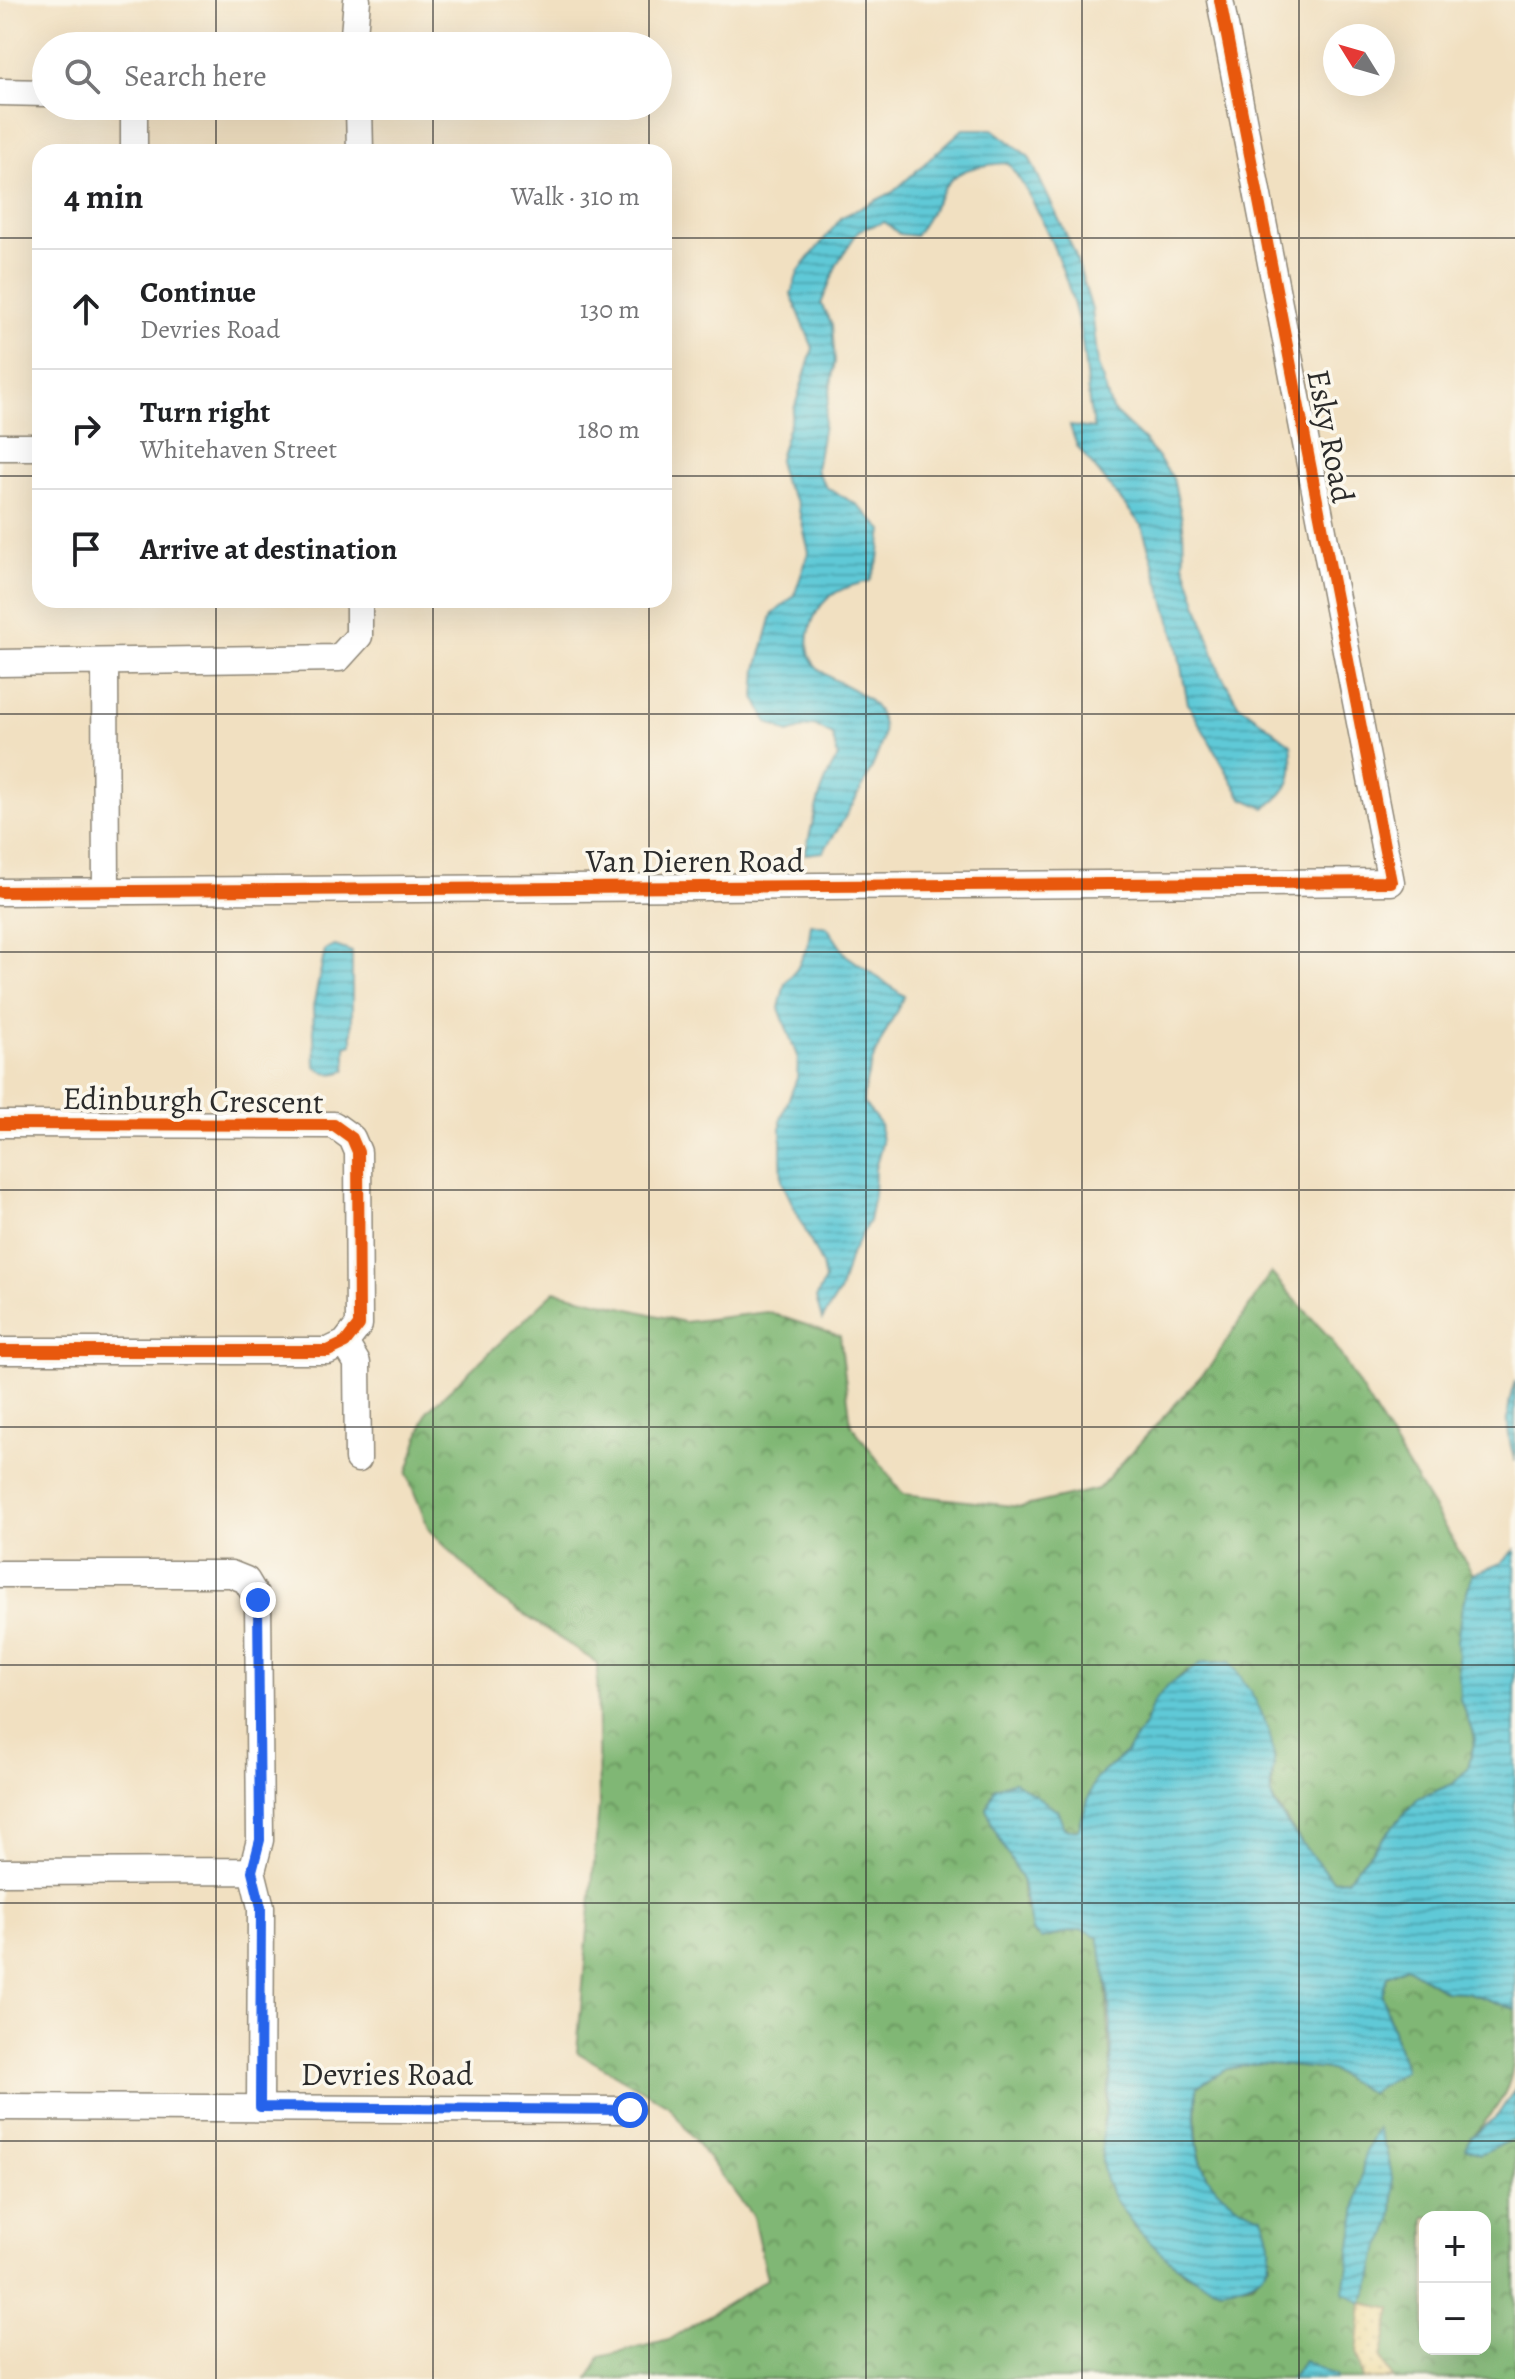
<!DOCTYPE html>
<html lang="en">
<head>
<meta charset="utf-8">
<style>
	body { margin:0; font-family:Alegreya,serif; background:#f2f2f2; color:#202124 }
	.controls { position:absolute; right:24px; bottom:24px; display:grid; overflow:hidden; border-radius:16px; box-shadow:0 8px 32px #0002 }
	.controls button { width:72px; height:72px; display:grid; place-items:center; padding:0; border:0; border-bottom:2px solid #e0e0e0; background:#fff; color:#202124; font:40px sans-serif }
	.compass { position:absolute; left:1323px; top:24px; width:72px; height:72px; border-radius:50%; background:#fff; box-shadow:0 8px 32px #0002; rotate:307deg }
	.stop { position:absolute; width:24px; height:24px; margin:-18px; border:6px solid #2563eb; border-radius:50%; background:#fff }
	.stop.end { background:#2563eb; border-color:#fff; box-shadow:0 2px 8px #0008 }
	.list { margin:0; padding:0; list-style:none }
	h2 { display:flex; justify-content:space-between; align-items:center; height:104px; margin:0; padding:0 32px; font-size:34px }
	h2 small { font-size:26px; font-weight:400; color:#757577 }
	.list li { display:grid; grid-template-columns:52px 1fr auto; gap:24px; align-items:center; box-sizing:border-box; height:120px; padding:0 32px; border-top:2px solid #e0e0e0 }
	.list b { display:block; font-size:30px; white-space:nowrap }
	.list p { margin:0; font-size:26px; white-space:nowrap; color:#757577 }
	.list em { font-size:26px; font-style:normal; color:#757577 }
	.icon { flex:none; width:44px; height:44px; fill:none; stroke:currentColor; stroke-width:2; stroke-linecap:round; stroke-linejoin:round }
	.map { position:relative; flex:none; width:1515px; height:2379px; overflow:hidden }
	.search { position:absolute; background:#fff; box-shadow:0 8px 32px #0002; left:32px; top:32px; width:640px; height:88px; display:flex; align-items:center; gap:20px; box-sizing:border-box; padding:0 28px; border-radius:44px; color:#757577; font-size:30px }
	.panel { position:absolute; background:#fff; box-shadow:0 8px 32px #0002; left:32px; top:144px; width:640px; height:464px; border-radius:24px }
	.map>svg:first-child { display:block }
</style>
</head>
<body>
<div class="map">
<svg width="1515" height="2379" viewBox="0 0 1515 2379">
	<defs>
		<pattern id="forest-crowns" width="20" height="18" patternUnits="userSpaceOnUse" patternTransform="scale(2)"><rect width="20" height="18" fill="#80b774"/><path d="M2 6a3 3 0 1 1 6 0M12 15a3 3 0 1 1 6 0" fill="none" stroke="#69955f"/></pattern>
		<pattern id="sand-dots" width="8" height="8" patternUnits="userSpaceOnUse" patternTransform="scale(2)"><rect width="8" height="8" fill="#eeda9e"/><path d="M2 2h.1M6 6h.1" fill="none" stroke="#cb8" stroke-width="1.8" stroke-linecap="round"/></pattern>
		<pattern id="water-rules" width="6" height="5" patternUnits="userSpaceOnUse" patternTransform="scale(2)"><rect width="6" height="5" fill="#5ec9d7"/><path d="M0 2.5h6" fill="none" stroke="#4ea3af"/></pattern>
	</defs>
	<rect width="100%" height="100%" fill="#fbf7ec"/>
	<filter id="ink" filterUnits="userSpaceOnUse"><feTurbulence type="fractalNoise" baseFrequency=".0125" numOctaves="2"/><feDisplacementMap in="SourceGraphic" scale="16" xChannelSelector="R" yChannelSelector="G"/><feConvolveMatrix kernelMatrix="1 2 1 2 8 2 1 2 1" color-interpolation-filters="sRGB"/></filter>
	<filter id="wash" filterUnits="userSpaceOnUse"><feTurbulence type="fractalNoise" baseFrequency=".006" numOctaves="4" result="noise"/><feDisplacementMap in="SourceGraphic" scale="32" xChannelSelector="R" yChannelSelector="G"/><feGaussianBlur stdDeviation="1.8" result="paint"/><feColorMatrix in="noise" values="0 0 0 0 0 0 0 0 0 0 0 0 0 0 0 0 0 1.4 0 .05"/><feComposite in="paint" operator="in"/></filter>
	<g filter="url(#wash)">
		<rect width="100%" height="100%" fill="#f1e0c1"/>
		<!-- forest -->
		<path fill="url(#forest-crowns)" stroke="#567150" stroke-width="2" fill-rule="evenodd" d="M1271,1273L1331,1339L1473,1574L1462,1606L1460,1699L1475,1739L1468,1768L1453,1784L1418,1798L1347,1879L1334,1880L1316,1864L1271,1797L1274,1758L1187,1670L1153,1703L1145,1724L1126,1753L1095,1779L1078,1830L1064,1828L995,1788L987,1808L992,1825L1021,1878L1024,1905L1041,1939L1082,1929L1098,1936L1105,1967L1111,2071L1103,2126L1133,2225L1185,2273L1220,2289L1253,2283L1270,2262L1262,2217C1194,2192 1195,2151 1197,2087L1227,2069L1258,2063L1330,2070L1370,2093L1405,2070L1382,1995L1387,1976L1406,1967L1445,1991L1466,1992L1515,2009C1515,2076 1515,2091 1471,2137L1515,2138V2379H1392L1381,2357L1392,2309L1363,2303L1357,2354L1363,2379H1335L1304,2360L1291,2379H589L600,2357L669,2340L767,2279L753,2217L668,2105L577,2052L599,1806L597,1663L496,1596L429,1530L407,1474L427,1411L555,1291L684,1322L767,1312L840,1336L851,1424L903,1494L1021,1507L1098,1489L1211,1365ZM1425,2217H1485V2349H1425Z"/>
		<!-- sand -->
		<path fill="url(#sand-dots)" stroke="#8c8264" stroke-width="2" d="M1362,2303L1392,2309L1381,2357L1392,2379H1363L1357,2354Z"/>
		<!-- water -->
		<path fill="url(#water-rules)" stroke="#447a81" stroke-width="2" d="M963,129H993L1029,157L1074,251L1092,310L1098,365L1112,410L1144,440L1173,478L1183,524L1184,563L1219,670L1238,704L1291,744C1295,776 1293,789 1265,808L1242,798L1188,704L1176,640L1142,526L1077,446L1070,426L1094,429C1087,402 1087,377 1083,350C1076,293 1042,208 1008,163C936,167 950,189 915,236L899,234L885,222L859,230L838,262L821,304L832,325L835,362L816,470L826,487L859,506L883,530L879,559L870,581C845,586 823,594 813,620C787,692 873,672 883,725C888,752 839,828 823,852L805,854C814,819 818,788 838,757L832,735L814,725L788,733L767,722L755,697L757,669L772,615L794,596L809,552L797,502L784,483L778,461L813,348L791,294L798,272L842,217L893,192Z
			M811,924L827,927L846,955L904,996C887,1032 866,1062 863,1102L880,1124L882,1143L875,1169L874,1195L869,1221L849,1258L840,1291L822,1320L816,1298L825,1280L822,1265L782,1182L781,1154V1119L797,1078L798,1059L779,1008L785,983L797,969L808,945Z
			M335,946L352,952V1044L346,1046V1070C334,1076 324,1074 315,1066L313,1007L325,950Z
			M1515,1381V1462C1506,1433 1505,1409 1515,1381Z
			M1515,1550V2009L1466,1992L1446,1991L1406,1967L1387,1976L1382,1995L1405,2070L1370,2093L1330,2070L1258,2063L1227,2069L1197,2087C1193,2151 1195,2192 1262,2216C1276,2248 1275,2279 1236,2286C1230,2287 1224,2290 1218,2288C1179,2278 1114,2214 1104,2174C1096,2141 1110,2104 1111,2071C1113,2027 1108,1979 1098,1937L1082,1929L1041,1939L1032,1931L1021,1878L992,1825L987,1808L995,1788L1014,1781L1057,1810L1064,1828L1078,1830L1095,1779L1126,1753L1145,1724L1153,1703L1167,1686L1203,1662H1230C1251,1689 1271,1723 1274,1758C1275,1770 1269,1783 1271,1795C1273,1809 1321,1869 1334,1880L1347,1879L1418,1798L1453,1784L1468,1768L1475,1739L1460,1699L1457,1641L1462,1606L1473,1574L1501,1563Z
			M1515,2089V2138L1480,2154L1465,2148L1471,2137L1497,2116Z
			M1377,2128C1391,2155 1400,2202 1388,2233C1385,2241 1379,2247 1377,2255C1373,2274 1372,2287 1362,2303L1344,2292L1365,2152Z
			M1304,2360L1336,2377L1335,2379H1291Z"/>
	</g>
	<g filter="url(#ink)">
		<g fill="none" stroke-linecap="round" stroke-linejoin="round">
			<!-- minor casing -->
			<g stroke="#8e8676" stroke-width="29">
				<path id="minor" d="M353,46L357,0
					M0,92L46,93
					M134,106V152
					M359,106L360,152
					M0,447H40
					M0,663L339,658L359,636V600
					M105,663L106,891
					M0,892L1391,882L1220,0
					M0,1124L334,1125L352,1138L358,1152L359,1325L345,1343L328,1351H0
					M345,1343L357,1363L358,1459
					M0,1574H231L246,1580L258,1600L260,1840L252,1871L261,1907L260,2107
					M0,1872L252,1871
					M0,2107L630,2110"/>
			</g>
			<!-- minor -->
			<use href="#minor" stroke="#fff" stroke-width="26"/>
			<!-- cycleway casing -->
			<g stroke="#fbf7ec" stroke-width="17">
				<path id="cycleway" d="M0,892L1391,882L1220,0
					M0,1124L334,1125L352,1138L358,1152L359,1325L345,1343L328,1351H0"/>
			</g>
			<!-- cycleway -->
			<use href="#cycleway" stroke="#e8590c" stroke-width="12"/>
		</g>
	</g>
	<g fill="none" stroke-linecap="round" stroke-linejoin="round" filter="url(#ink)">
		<!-- route -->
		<path stroke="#2563eb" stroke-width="10" d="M258,1600L260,1840L252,1871L261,1907L260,2107L630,2110"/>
	</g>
	<!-- grid -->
	<path fill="none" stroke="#2b2b2b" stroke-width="2" stroke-opacity="0.55" d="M216,0V46M433,0V46M649,0V46M866,0V2379M1082,0V2379M1299,0V2379M216,106V152M433,106V152M649,106V152M0,238H40M664,238H1515M0,476H40M664,476H1515M216,600V2379M433,600V2379M649,600V2379M0,714H1515M0,952H1515M0,1190H1515M0,1427H1515M0,1665H1515M0,1903H1515M0,2141H1515"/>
	<g text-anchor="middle" stroke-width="7" stroke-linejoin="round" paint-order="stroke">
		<!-- street labels -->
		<g font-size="32" fill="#2b2b2b" stroke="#fbf7ec">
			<text transform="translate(1331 436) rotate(79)" y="11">Esky Road</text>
			<text x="695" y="872">Van Dieren Road</text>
			<text transform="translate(193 1100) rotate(1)" y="11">Edinburgh Crescent</text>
			<text x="387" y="2085">Devries Road</text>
		</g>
	</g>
</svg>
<div class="controls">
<button>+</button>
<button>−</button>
</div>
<svg class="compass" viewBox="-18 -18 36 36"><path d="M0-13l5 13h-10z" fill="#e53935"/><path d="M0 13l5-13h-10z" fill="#757577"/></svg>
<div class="stop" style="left:630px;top:2110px"></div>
<div class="stop end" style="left:258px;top:1600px"></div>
<div class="search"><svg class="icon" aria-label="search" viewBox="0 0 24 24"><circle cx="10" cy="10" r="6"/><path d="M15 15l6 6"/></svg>Search here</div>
<section class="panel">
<h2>4 min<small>Walk · 310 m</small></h2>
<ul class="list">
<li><svg class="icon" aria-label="ahead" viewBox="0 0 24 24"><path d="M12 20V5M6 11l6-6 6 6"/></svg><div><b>Continue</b><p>Devries Road</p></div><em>130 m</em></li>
<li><svg class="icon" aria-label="right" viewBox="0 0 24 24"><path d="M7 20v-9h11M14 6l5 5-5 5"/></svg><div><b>Turn right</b><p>Whitehaven Street</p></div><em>180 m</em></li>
<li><svg class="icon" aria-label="arrive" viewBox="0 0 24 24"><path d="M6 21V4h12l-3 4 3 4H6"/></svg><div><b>Arrive at destination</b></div></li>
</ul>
</section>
</div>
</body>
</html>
